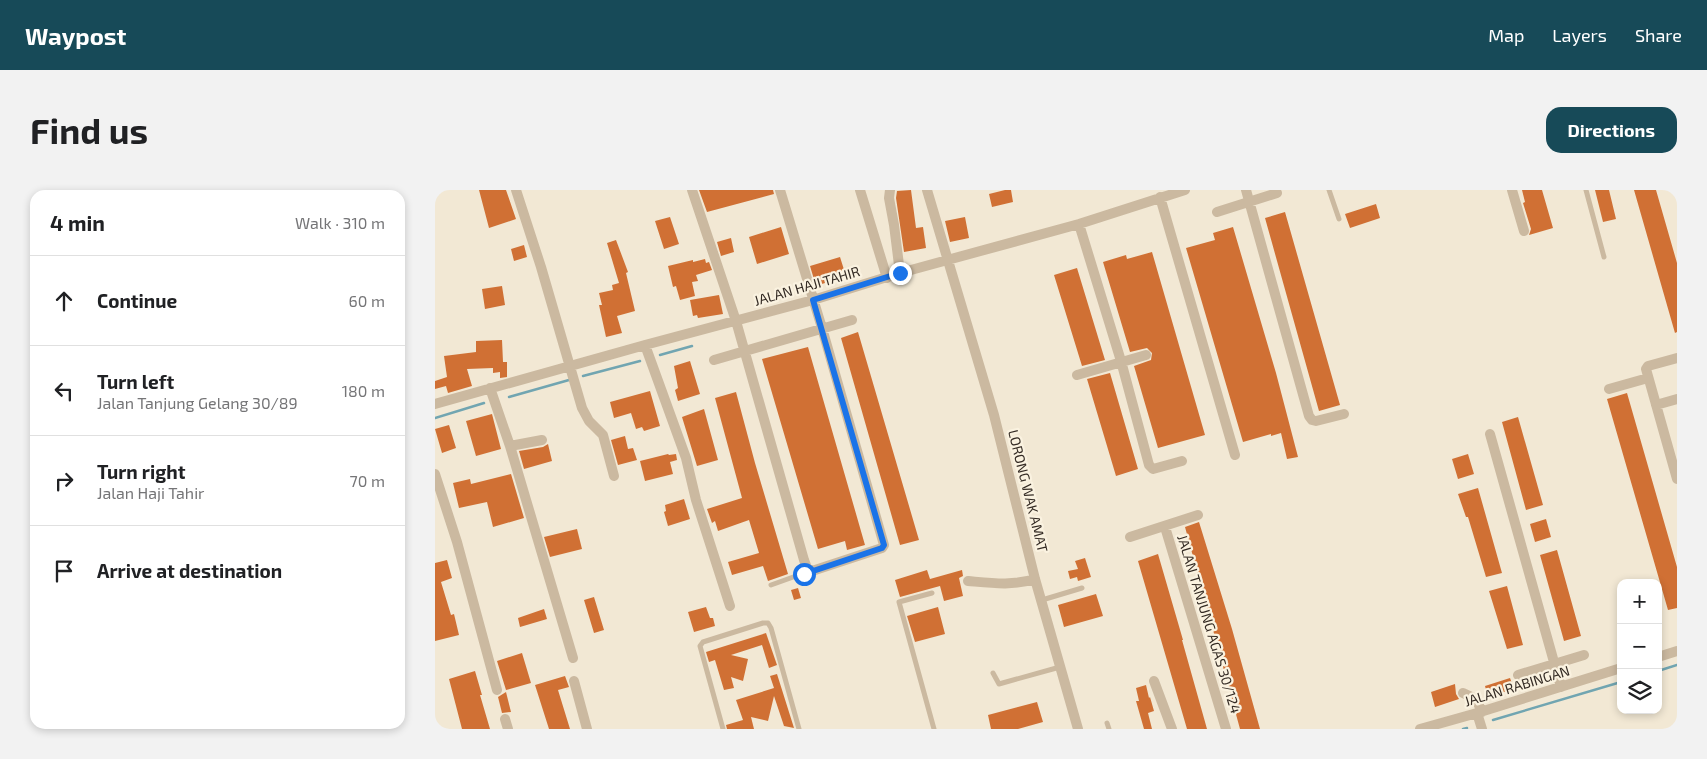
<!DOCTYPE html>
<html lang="en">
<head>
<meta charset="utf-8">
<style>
	body { margin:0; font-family:"Exo 2",sans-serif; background:#f2f2f2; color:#202124 }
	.controls { position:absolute; right:15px; bottom:15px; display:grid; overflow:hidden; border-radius:10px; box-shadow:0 2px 8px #0003 }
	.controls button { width:45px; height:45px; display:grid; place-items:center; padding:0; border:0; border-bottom:1px solid #e0e0e0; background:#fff; color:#202124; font:25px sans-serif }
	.stop { position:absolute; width:15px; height:15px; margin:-11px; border:4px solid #1a73e8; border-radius:50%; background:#fff }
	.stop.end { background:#1a73e8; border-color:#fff; box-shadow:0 1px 5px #0008 }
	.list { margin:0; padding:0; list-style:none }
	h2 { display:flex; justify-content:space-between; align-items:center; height:65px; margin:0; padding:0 20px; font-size:21px }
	h2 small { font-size:16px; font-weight:400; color:#757577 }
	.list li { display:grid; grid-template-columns:32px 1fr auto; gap:15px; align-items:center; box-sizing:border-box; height:90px; padding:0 20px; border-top:1px solid #e0e0e0 }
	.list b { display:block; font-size:19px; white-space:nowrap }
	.list p { margin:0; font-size:16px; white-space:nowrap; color:#757577 }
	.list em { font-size:16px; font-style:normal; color:#757577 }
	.icon { flex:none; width:28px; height:28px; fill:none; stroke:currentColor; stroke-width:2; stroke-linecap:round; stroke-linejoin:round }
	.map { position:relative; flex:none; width:1242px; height:539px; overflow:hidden; border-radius:15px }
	header { display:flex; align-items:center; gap:30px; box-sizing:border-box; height:70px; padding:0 25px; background:#174a58; color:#fff }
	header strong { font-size:24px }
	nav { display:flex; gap:28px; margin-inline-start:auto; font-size:18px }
	.intro { display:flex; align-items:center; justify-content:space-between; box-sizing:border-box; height:120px; padding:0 30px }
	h1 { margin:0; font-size:35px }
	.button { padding:12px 22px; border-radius:15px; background:#174a58; color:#fff; font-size:18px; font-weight:700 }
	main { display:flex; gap:30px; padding:0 30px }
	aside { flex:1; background:#fff; border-radius:15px; box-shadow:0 2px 8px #0003 }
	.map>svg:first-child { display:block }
</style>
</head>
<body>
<header>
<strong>Waypost</strong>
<nav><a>Map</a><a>Layers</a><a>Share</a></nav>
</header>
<div class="intro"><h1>Find us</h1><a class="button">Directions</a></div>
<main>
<aside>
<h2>4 min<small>Walk · 310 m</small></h2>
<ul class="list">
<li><svg class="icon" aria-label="ahead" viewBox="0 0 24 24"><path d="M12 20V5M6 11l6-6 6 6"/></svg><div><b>Continue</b></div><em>60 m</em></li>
<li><svg class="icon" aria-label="left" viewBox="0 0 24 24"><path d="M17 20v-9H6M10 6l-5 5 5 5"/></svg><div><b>Turn left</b><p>Jalan Tanjung Gelang 30/89</p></div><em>180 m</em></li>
<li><svg class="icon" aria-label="right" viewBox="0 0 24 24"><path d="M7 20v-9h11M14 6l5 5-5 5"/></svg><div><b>Turn right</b><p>Jalan Haji Tahir</p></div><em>70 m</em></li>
<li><svg class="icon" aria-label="arrive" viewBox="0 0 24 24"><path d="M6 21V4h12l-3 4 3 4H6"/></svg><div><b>Arrive at destination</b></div></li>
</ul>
</aside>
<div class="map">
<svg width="1242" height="539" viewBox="0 0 1242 539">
	<rect width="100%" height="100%" fill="#f2e8d4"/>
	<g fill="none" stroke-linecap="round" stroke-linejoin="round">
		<!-- stream -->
		<path stroke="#71a5b1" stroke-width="2.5" d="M225,165L257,156
			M148,186L205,171
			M74,207L134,190
			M0,228L49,213
			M1223,481L1242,475
			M1058,530L1186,492
			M1028,539L1032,538"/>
	</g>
	<!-- building -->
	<path fill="#d07034" d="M44,0H71L81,29L54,38Z
		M264,0H338L339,4L272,22Z
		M476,0L481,38L488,37L491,58L469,62L461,8L462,1Z
		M570,0H576L578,12L557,17L554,4Z
		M1087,0H1107L1118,38L1094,45L1096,39L1088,13L1090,12Z
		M1160,0H1174L1181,29L1168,32Z
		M1199,0H1221L1242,73V142L1240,143Z
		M941,14L945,28L915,38L910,24Z
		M850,22L905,215L884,221L830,28Z
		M235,27L244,54L229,59L220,31Z
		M530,27L534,48L515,52L510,31Z
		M346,37L354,64L322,74L314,47Z
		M798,37L841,183L863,267L852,269L846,243L836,246V244L808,252L751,58L780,50L778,43Z
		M296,48L299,62L286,66L282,52Z
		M181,50L193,82L191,83L200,121L182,126L187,143L171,147L164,115H167L164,103L178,100L177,95L184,93L172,53Z
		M89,55L92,67L79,71L76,59Z
		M717,62L770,245L723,258L699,176L716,170L717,163L712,158L695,162L668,72L691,65L692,69Z
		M405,67L411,86L381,96L375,76Z
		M270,69L271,73L274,72L277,80L261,85L263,91L257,92L260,106L245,110L241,96L238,97L233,76L258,70V72Z
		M642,78L670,170L647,176L619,85Z
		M67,96L70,115L50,119L47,99Z
		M284,105L288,124L263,128L262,125L258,126L255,110Z
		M423,142L484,350L465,355L406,148Z
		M67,150L68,172H72V187L65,188V182L58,183V178L32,179L37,196L13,203L11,196L0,199V191L12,187L9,166L41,162V151Z
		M373,157L430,355L412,360L410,351L383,359L327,169Z
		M255,171L265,204L243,211L240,200L243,198L239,176Z
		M675,183L703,279L681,286L652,189Z
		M215,201L225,236L209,241L207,237L201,239L196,223L179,228L175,212Z
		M301,202L320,273L353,384L333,391L328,376L297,385L293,372L324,363L314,330L283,341L280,331L277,333L272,319L307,308L280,208Z
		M1192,203L1242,377V418L1233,420L1172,209Z
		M269,219L283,270L262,276L247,227Z
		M57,224L66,259L41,266L31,231Z
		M1083,227L1108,315L1091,320L1067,232Z
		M14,235L21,258L7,263L0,239Z
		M190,246L193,259L198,258L202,270L183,275L176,250Z
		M113,254L117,271L89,279L84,261L108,257Z
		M233,264L234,265L241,264L242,270L235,272L238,284L210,291L205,271Z
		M1033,264L1039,284L1023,289L1017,269Z
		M76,284L89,328L58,337L52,312L24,318L18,293L35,289L36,294Z
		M1043,298L1067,383L1051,387L1033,327H1031L1023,304Z
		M249,309L255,329L233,336L229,322L231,321L230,315Z
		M1111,329L1116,347L1100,352L1095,334Z
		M764,332L797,439L825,539H805L750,337Z
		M142,339L147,359L115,367L109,347Z
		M1122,360L1146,446L1129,451L1105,365Z
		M723,364L748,450H747L772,539H752L703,371Z
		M650,368L656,387L643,391L642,387L635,389L633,381L643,379L640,371Z
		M12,370L17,388L6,392L16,425L19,424L24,445L0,451V373Z
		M492,380L495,389L527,380L528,386L524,388L528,406L509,411L505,396L465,407L460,390Z
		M1072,396L1088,455L1072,459L1054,401Z
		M363,398L366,408L359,410L356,400Z
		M661,404L668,426L629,437L623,415Z
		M159,407L169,440L159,443L149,410Z
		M271,417L275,428H278L280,436L259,442L253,422Z
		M503,417L510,444L480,452L472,426Z
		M109,419L112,429L85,437L83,428Z
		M331,443L342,475L334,478L327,455L296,465L313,469L308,491L296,487L299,498L289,500L280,470L274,472L271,462Z
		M87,463L96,493L71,500L62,471Z
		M40,481L47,505H45L55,539H27L14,489Z
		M342,484L359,538L349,536L339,506L333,531L316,527L319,539H292L291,535L308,530L301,510L339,498L335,486Z
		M130,486L134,497L123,500L135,539H114L100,495Z
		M1075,488L1079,499L1053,507L1050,496Z
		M1020,494L1021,504L1024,509L1000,517L996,502Z
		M711,495L714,508L715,507L719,521L713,523L717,539H709L701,511H704L701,498Z
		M71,502L76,522L67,523L63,507Z
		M602,512L608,532L583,539H556L553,525Z"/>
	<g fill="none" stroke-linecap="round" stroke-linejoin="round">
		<!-- lane -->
		<path stroke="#cbb9a0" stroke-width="5" d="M894,0L904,29
			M1151,0L1169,67
			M336,395L375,381
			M497,403L464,412L499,539
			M607,410L647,398
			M558,483L564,494L625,477
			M672,533L674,539
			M288,539L265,456L268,452L328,433H333L336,438L364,539"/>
		<!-- street -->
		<path stroke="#cbb9a0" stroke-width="10" d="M81,0L106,77L147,218L154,231L168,245L179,286
			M257,0L301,131L369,370L372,378L377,381L447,358L449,355L387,138L345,0
			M425,0L452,88
			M455,0L454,8L459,35L465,83
			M492,0L559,225L600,389L643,539
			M811,0L874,226L877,230L881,231L909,224
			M1077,0L1089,41
			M725,7L800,265
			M782,22L842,3
			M644,34L686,171L714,275L718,279L747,271
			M210,155L251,268L261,310L295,416
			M1242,168L1213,176L1211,179L1242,289
			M279,170L417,130
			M642,185L711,165
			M55,198L75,256L138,468
			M1174,199L1213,188
			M0,214L210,155L378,110L465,83L644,34L750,0
			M1221,215L1242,209
			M1055,244L1126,497
			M75,256L107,250
			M0,284L22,352L62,500
			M730,337L791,539
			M695,347L763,325
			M533,391C556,393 578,396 600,389
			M1223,467L1242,461
			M1083,485L1149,465
			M139,491L152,539
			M719,491L737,539
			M1028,503L1041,509L1047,522
			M1042,523L1047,539
			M70,529L73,539
			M985,539L1042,523L1186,478"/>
	</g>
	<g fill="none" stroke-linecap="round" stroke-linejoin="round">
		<!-- route -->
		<path stroke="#1a73e8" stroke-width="6" d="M369,384L447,358L449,355L378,110L465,83"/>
	</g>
	<g text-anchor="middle" stroke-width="4.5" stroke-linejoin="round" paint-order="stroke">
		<!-- street labels -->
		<g font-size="14" fill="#342b24" stroke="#faf2e0">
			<text transform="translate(372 96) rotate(-16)" y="5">JALAN HAJI TAHIR</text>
			<text transform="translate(593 301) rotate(76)" y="5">LORONG WAK AMAT</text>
			<text transform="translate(774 434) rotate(73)" y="5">JALAN TANJUNG AGAS 30/124</text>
			<text transform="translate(1082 496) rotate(-17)" y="5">JALAN RABINGAN</text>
		</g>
	</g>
</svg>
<div class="controls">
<button>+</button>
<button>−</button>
<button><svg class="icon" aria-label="layers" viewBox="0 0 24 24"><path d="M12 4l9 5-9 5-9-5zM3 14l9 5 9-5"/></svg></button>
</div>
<div class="stop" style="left:369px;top:384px"></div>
<div class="stop end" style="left:465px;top:83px"></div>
</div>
</main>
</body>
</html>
